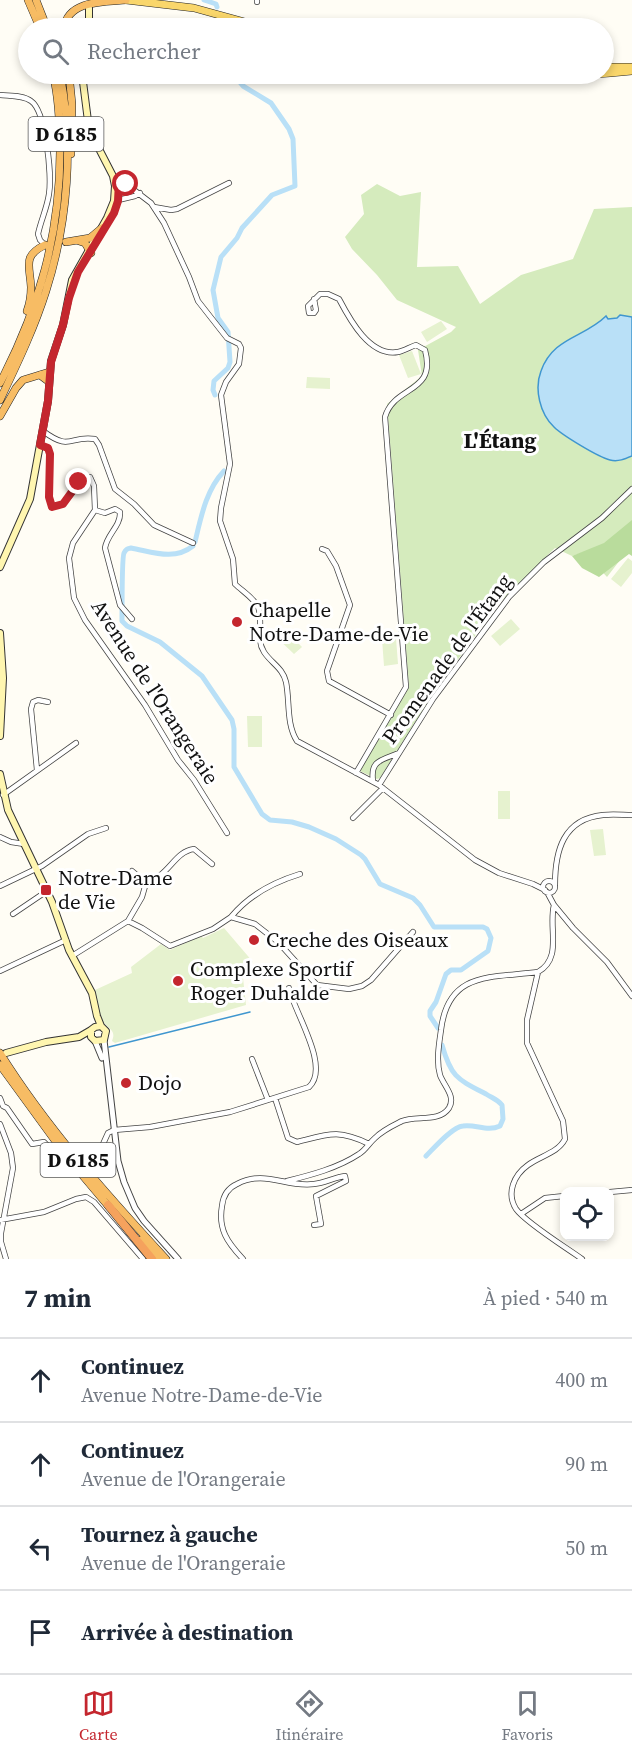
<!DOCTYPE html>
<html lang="fr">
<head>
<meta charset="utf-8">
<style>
	body { margin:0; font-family:"Source Serif 4",serif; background:#f2f2f3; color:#1f2937 }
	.controls { position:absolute; right:18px; bottom:18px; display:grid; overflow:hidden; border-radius:12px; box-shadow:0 3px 9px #0003 }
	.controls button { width:54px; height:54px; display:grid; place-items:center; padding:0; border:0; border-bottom:2px solid #e0e1e3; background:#fff; color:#1f2937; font:30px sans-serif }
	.stop { position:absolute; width:18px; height:18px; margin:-14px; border:4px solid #c4262e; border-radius:50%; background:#fff }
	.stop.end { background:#c4262e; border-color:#fff; box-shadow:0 2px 6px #0008 }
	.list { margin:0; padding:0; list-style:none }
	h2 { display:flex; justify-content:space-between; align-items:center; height:78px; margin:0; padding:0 24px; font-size:26px }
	h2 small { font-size:20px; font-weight:400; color:#747a83 }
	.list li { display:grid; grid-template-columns:39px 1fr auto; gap:18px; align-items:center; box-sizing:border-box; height:84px; padding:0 24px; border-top:2px solid #e0e1e3 }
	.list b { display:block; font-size:22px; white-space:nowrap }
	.list p { margin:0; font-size:20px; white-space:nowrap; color:#747a83 }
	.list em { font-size:20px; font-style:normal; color:#747a83 }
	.icon { flex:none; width:33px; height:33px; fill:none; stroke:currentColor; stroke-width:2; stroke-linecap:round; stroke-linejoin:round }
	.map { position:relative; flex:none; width:632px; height:1259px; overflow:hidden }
	.search { position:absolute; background:#fff; box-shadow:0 3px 9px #0003; left:18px; right:18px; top:18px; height:66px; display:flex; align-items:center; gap:15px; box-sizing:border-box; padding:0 21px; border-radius:33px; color:#747a83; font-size:22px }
	.sheet { height:414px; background:#fff }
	nav { display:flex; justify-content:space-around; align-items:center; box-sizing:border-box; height:84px; border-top:2px solid #e0e1e3; background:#fff; font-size:16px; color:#747a83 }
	nav a { display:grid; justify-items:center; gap:3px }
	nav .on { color:#c4262e }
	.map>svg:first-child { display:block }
</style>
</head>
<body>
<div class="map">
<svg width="632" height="1259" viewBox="0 0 632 1259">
	<rect width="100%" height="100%" fill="#fffdf5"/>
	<!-- green -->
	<path fill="#d5ebbd" d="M377,184L400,196L421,192L417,267L458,266L480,304L521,275L573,259L594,209L632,207V448L626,459L632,456V527L627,551L607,577L584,552L572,556L555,548L498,604L433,694L380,778L377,779L360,771L409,687L387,404L422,376L418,350L451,332L456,327L397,300L377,275L352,249L345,237L364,214L361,195Z"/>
	<!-- forest -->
	<path fill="#b9dc9c" d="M632,520V556L629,554L599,577L582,568L572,556L604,543Z"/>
	<!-- pitch -->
	<path fill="#e6f2cf" d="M441,321L447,329L427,342L421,332Z
		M412,351L421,374L408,378L399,355Z
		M307,377L330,378V389L306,388Z
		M628,558L632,561V573L621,587L611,579Z
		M511,619L520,629L500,646L491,636Z
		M284,629L302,647L294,654L276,637Z
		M396,638L398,664L384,666L382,639Z
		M247,716H262V747H248Z
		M498,791H510V819H498Z
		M603,829L606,855L594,856L590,830Z
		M224,928L253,962L242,969L246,1005L115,1043L112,1041C117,1029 107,1029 102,1020C97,1013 97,999 95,990L132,973L131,967L161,944L170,950L201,936L203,938Z"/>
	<!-- water -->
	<path fill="#b9e0f7" stroke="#3f96cf" stroke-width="1.5" d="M620,315L632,317V456C625,459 618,462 610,460C598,457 562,435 554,427C540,414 534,389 541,371C553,337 584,338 606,316L608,319L617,318Z"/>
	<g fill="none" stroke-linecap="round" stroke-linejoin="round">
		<!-- stream -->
		<path stroke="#3f96cf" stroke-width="1.5" d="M109,1047L250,1012"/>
		<!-- canal -->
		<path stroke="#b9e0f7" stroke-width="5" d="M204,0L216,4L217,7
			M213,28L215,20
			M215,395L213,390L214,381L228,368L230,362L228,332L218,318L213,290L221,257L237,238L242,228L272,195L295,186L293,139L289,129L271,103L243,86L233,74
			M195,542C201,517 206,490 224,471
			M193,546C174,561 153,552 131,548C127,549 126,549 124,553C122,557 122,614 122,621L127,626L160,642L202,676L232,720L234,729V767L262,814L270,820L292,822L309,827L336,839L361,855L365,859L380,884L413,898L420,905L434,927H483L487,929L491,938L488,951L461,970H451L446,974L436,1002L430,1011V1016L438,1028
			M426,1156C434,1148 452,1127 463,1126C476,1124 487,1132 500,1126L503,1119L502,1105C497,1099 492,1098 486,1094C457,1079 451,1077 442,1045"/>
		<!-- minor casing -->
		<g stroke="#444" stroke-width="6">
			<path id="minor" d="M257,2V0
				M0,95C10,96 23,95 31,101C46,111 52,176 49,194C47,208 41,220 38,234L40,240L45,245
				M114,181L134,190L151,203L164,223L189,277L198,301L227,338L239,344L241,348L239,364L226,382L221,395L230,464L221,508L220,521L233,559L235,584C242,591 254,598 258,607C264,622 255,638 264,652C271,663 283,668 286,682C290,701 286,724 297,741L379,785L475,860L499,873L533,884L545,890
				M114,201L135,196L140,193
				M154,207L171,210L177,209L229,183
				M314,299L316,310L314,313H309L308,306L320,294H328L339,299C350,320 370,357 398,352C404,351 410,347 416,345L425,350C437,394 394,385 385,417L406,687L356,773
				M43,431C71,452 69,435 95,439L99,445L115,489L134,504L154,525L193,543
				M40,445L45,447L49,451V497L52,507L63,504L85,477H90L94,486L95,510L73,543L69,558L74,598L85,620L145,705L178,760L194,780L227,833
				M95,510L105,513L115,509L120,512C121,526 107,534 105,548L120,605L132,619
				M322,549L327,551L336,566L350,605L327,671L329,681L391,715
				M37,770L31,709L33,702L38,700L48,702
				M373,781C370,760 382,760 399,753
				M379,785L433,699L509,597L544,562L602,518L632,489
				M3,795L76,743
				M353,818L383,788
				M0,837L11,842L24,844
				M543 887a6 6 0 1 1 12 0a6 6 0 1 1-12 0Z
				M146,883C150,881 155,879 159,876C171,868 178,851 194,849L212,864
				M555,885C555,851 563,819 603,815C613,814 623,815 632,815
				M0,886L42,866L88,834L106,828
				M547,892L554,905L573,928L607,962L632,996
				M13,914L47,891
				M231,917C248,896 274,882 300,874
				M128,921L142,897L146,883L132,871
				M72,956L128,921L142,928L170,946L213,929L231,917L255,924L278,942L317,985L349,989L362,986L371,980L413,932
				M0,971L66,940
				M538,972L527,1020V1043L563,1121L565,1139C558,1153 540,1156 528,1165C514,1175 506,1193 516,1209C526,1223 567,1248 582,1259
				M252,1059L268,1100
				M0,1098L3,1106L7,1108L32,1144L44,1142L54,1152
				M275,1098L288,1138L297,1142C329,1134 338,1129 369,1144
				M0,1124L11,1153L13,1168L1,1233V1242L6,1259
				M93,1166L108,1133L114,1130L150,1127L230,1112L309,1087C331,1067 294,1012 289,988
				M287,1181C311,1175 338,1168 359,1154C366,1150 369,1143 375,1138C383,1130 392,1126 402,1121C416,1115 439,1123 449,1108C456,1096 444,1086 440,1075C436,1061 439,1044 441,1030C448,971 491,978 538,972C563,958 548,928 554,905
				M610,1192L632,1190
				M521,1214L545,1198L564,1196
				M0,1220L44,1212L76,1199L86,1197L94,1202L143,1259
				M243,1259C227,1242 218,1229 222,1206C223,1196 228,1188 237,1184C265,1169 286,1188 314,1184C325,1183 335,1177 345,1176L346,1181L316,1196L321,1224L314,1225"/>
		</g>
		<!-- tertiary casing -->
		<g stroke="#444" stroke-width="7">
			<path id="tertiary" d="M104,1040L118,1161L124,1182L135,1208L144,1221L178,1259
				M95,1041L102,1058"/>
		</g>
		<!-- secondary casing -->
		<g stroke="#333" stroke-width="8">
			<path id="secondary" d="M89,8V28
				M0,567L30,499L48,401L51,361L63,325L72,280L107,218L114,201L115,186L113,176L96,143L88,121L82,74
				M0,633L3,678L0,736
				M0,774L8,810L52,902L69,950L92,993L97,1016L101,1026L106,1031L104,1040L95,1041L91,1037V1030L95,1027L101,1026
				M6,1053L46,1042L79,1037L91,1030"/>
		</g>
		<!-- primary casing -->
		<g stroke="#222" stroke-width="8">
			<path id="primary" d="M126,0L194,8L266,28
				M604,67H632
				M464,74C520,78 576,77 632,71"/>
		</g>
		<!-- trunk casing -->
		<g stroke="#222" stroke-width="8">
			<path id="trunk" d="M28,0L40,28
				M36,0L47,28
				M64,28C68,0 103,2 126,0
				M69,74L72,104L71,154
				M79,241L85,243L91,253
				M66,242L90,238L102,228
				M27,311C30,303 31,296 31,287C30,266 22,256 45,245
				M40,375L48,381
				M0,383C39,308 60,235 60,151C60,125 59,99 53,74
				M0,400C17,364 34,329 46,291C68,222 74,144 60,74
				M0,416L16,388L23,380L49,372
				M0,1053C47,1128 106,1194 166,1259
				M0,1065L67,1157L110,1208
				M141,1240L158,1259"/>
		</g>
		<!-- motorway casing -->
		<g stroke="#222" stroke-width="9">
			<path id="motorway" d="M108,1205L152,1259"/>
		</g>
		<!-- minor -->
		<use href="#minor" stroke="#fff" stroke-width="4.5"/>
		<!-- tertiary -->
		<use href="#tertiary" stroke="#fff" stroke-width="5"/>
		<!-- secondary -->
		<use href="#secondary" stroke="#fff6b0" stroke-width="6"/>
		<!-- primary -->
		<use href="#primary" stroke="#f9d66b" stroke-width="7"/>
		<!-- trunk -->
		<use href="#trunk" stroke="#f7bc64" stroke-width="7"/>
		<!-- motorway -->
		<use href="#motorway" stroke="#f5a25d" stroke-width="8"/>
	</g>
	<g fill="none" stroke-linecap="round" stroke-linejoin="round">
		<!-- route -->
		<path stroke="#c4262e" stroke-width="8" d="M79,482L63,504L52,507L49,497L50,454L48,448L40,445L48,401L51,362L63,325L69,298L78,272L114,213L118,201L119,182L126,184"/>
	</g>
	<!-- markers -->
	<g fill="#c4262e" stroke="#fff" stroke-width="2">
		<circle cx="237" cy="622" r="6"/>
		<rect x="40" y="884" width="12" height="12" rx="3"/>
		<circle cx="254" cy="940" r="6"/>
		<circle cx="178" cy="981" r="6"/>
		<circle cx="126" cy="1083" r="6"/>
	</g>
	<g text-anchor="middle" stroke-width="6" stroke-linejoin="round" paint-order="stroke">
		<!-- shield labels -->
		<g fill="#fff" stroke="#585858" stroke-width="1.5">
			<rect x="28.5" y="117" width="75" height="34" rx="4.5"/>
			<rect x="40.5" y="1143" width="75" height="34" rx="4.5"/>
		</g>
		<g font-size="20" font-weight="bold" fill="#111">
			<text x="66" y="141">D 6185</text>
			<text x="78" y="1167">D 6185</text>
		</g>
		<!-- poi labels -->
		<g font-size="21" fill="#111" stroke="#fff" text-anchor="start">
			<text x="249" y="617">Chapelle<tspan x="249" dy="24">Notre-Dame-de-Vie</tspan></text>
			<text x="58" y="885">Notre-Dame<tspan x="58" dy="24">de Vie</tspan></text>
			<text x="266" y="947">Creche des Oiseaux</text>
			<text x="190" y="976">Complexe Sportif<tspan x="190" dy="24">Roger Duhalde</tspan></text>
			<text x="138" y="1090">Dojo</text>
		</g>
		<!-- street labels -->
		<g font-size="21" fill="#111" stroke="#fff">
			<text transform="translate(447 659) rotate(-54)" y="7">Promenade de l'Étang</text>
			<text transform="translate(155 692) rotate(57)" y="7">Avenue de l'Orangeraie</text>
		</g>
		<!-- neighbourhood labels -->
		<g font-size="22" font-weight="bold" fill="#111" stroke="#fff">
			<text x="500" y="448">L'Étang</text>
		</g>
	</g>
</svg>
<div class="controls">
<button><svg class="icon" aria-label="locate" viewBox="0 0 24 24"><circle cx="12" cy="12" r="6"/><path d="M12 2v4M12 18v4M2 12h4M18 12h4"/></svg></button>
</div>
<div class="stop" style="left:126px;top:184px"></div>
<div class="stop end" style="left:79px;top:482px"></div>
<div class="search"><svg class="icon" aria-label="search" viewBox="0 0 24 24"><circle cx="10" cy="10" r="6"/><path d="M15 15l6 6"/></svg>Rechercher</div>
</div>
<section class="sheet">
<h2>7 min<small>À pied · 540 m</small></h2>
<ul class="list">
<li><svg class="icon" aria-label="ahead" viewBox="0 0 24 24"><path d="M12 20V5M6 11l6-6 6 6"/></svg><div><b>Continuez</b><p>Avenue Notre-Dame-de-Vie</p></div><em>400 m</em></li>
<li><svg class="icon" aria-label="ahead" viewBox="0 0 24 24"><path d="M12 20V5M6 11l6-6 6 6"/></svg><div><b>Continuez</b><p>Avenue de l'Orangeraie</p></div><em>90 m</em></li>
<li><svg class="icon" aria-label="left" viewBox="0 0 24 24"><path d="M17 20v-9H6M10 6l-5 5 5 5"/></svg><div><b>Tournez à gauche</b><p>Avenue de l'Orangeraie</p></div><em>50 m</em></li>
<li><svg class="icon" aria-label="arrive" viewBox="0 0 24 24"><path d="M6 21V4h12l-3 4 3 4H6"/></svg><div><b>Arrivée à destination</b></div></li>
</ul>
</section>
<nav>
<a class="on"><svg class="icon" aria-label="map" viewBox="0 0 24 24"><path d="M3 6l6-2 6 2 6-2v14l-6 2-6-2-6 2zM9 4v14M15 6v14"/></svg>Carte</a>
<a><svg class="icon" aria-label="directions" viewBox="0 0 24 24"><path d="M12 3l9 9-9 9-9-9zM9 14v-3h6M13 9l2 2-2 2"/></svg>Itinéraire</a>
<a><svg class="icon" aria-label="saved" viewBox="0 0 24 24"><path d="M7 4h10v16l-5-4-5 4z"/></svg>Favoris</a>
</nav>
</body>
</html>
